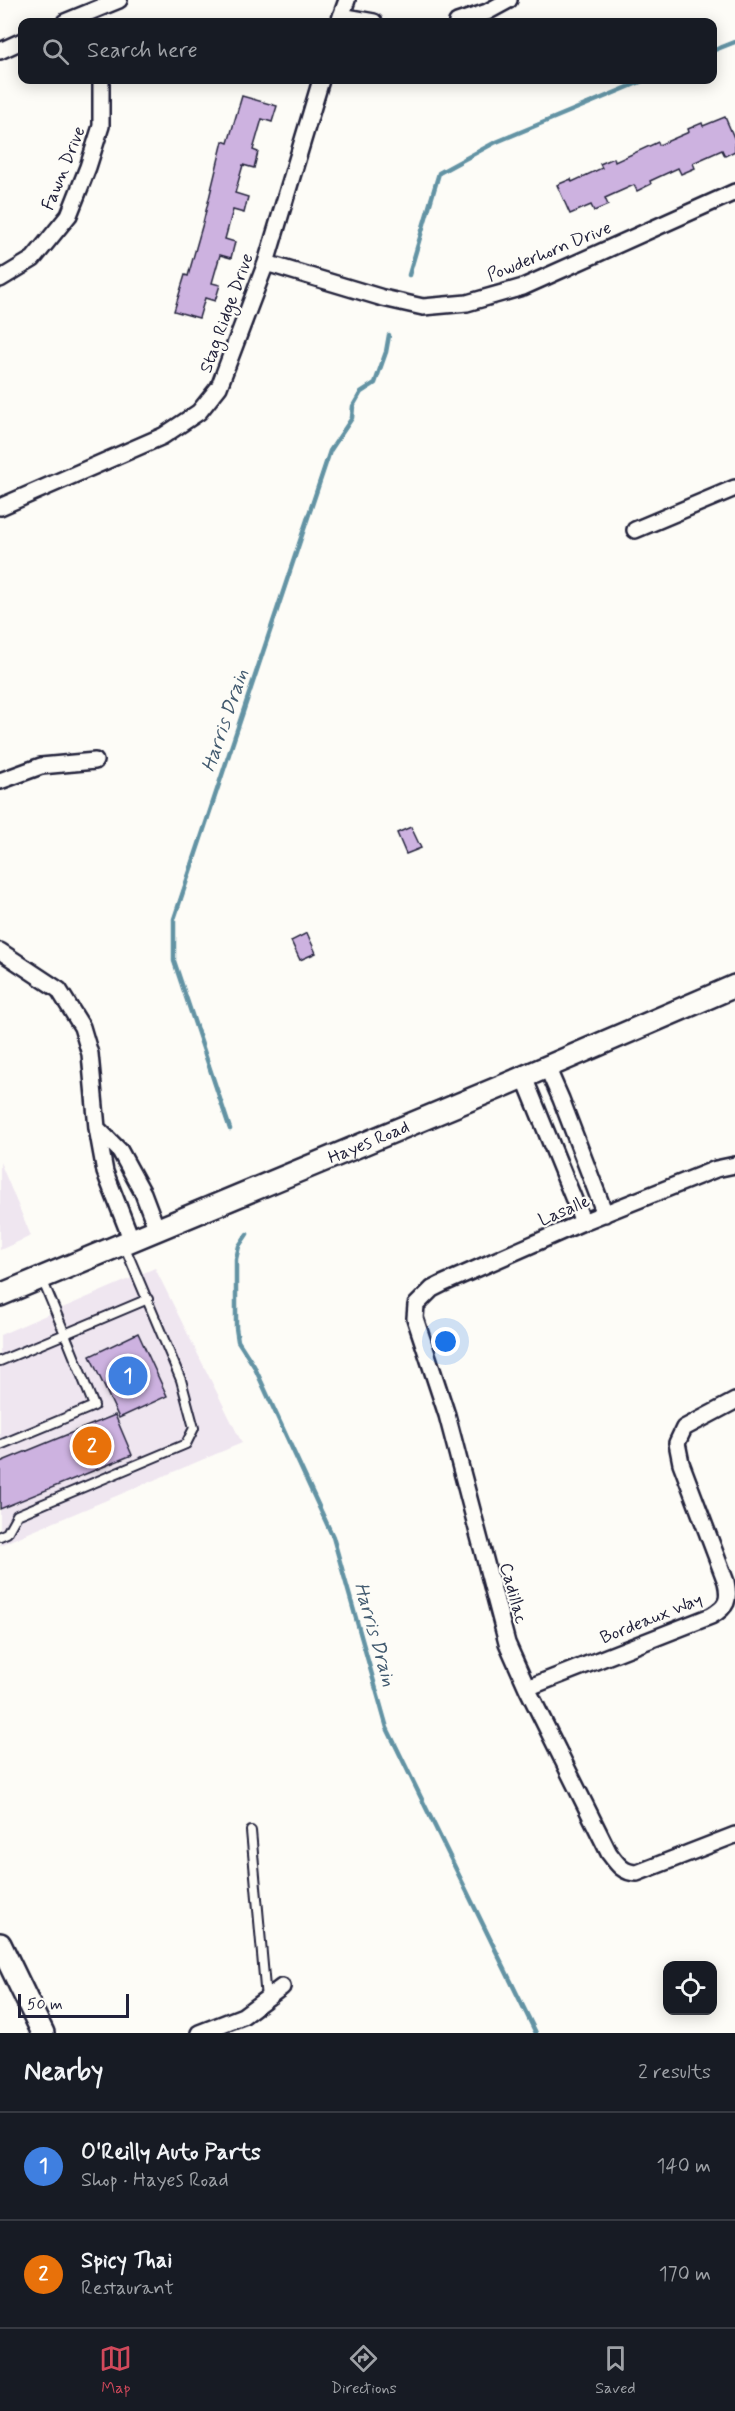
<!DOCTYPE html>
<html lang="en">
<head>
<meta charset="utf-8">
<style>
	body { margin:0; font-family:Mynerve,sans-serif; background:#20242c; color:#f1f3f6 }
	.controls { position:absolute; right:18px; bottom:18px; display:grid; overflow:hidden; border-radius:12px; box-shadow:0 3px 15px #0003 }
	.controls button { width:54px; height:54px; display:grid; place-items:center; padding:0; border:0; border-bottom:2px solid #363941; background:#171b24; color:#f1f3f6; font:30px sans-serif }
	.scale { position:absolute; left:18px; bottom:15px; width:111px; box-sizing:border-box; padding-left:6px; border:3px solid #22223b; border-top:0; font-size:16px; line-height:21px; white-space:nowrap; color:#22223b; -webkit-text-stroke:4px #fdfcf7; paint-order:stroke }
	.you { position:absolute; left:446px; top:1342px; width:21px; height:21px; margin:-15px; border:4px solid #fff; border-radius:50%; background:#1a73e8; box-shadow:0 0 0 9px #1a73e833 }
	.badge { display:grid; place-items:center; width:39px; height:39px; border-radius:50%; background:#d1495b; color:#fff; font-size:20px; font-weight:700 }
	.pin { position:absolute; translate:-50% -50%; border:3px solid #fff; box-shadow:0 2px 6px #0006 }
	.list { margin:0; padding:0; list-style:none }
	h2 { display:flex; justify-content:space-between; align-items:center; height:78px; margin:0; padding:0 24px; font-size:26px }
	h2 small { font-size:20px; font-weight:400; color:#9ea1a6 }
	.list li { display:grid; grid-template-columns:39px 1fr auto; gap:18px; align-items:center; box-sizing:border-box; height:108px; padding:0 24px; border-top:2px solid #363941 }
	.list b { display:block; font-size:22px; white-space:nowrap }
	.list p { margin:0; font-size:20px; white-space:nowrap; color:#9ea1a6 }
	.list em { font-size:20px; font-style:normal; color:#9ea1a6 }
	.icon { flex:none; width:33px; height:33px; fill:none; stroke:currentColor; stroke-width:2; stroke-linecap:round; stroke-linejoin:round }
	.map { position:relative; flex:none; width:735px; height:2033px; overflow:hidden }
	.search { position:absolute; background:#171b24; box-shadow:0 3px 15px #0003; left:18px; right:18px; top:18px; height:66px; display:flex; align-items:center; gap:15px; box-sizing:border-box; padding:0 21px; border-radius:12px; color:#9ea1a6; font-size:22px }
	.sheet { height:294px; background:#171b24 }
	nav { display:flex; justify-content:space-around; align-items:center; box-sizing:border-box; height:84px; border-top:2px solid #363941; background:#171b24; font-size:16px; color:#9ea1a6 }
	nav a { display:grid; justify-items:center; gap:3px }
	nav .on { color:#d1495b }
	.map>svg:first-child { display:block }
</style>
</head>
<body>
<div class="map">
<svg width="735" height="2033" viewBox="0 0 735 2033">
	<rect width="100%" height="100%" fill="#fdfcf7"/>
	<filter id="ink" filterUnits="userSpaceOnUse"><feTurbulence type="fractalNoise" baseFrequency=".0167" numOctaves="2"/><feDisplacementMap in="SourceGraphic" scale="12" xChannelSelector="R" yChannelSelector="G"/><feConvolveMatrix kernelMatrix="1 2 1 2 8 2 1 2 1" color-interpolation-filters="sRGB"/></filter>
	<g filter="url(#ink)">
		<!-- built -->
		<path fill="#efe6f0" d="M0,1162L31,1236L0,1250Z
			M155,1268L242,1443L0,1545V1335Z"/>
		<g fill="none" stroke-linecap="round" stroke-linejoin="round">
			<!-- stream -->
			<path stroke="#6393a4" stroke-width="4.5" d="M712,51L735,42
				M409,275L439,173L494,143L645,80
				M230,1129L174,961V919L330,451L352,418L353,406L361,392L375,383L386,352L389,335
				M247,1234L239,1246L236,1259V1328L238,1341L254,1366L333,1537L387,1728L536,2033"/>
		</g>
		<!-- building -->
		<path fill="#cdb2e0" stroke="#22223b" stroke-width="1.5" d="M242,96L277,106L272,122L262,119L253,150L258,152L254,168L243,165L235,193L248,197L244,213L233,210L225,239L235,242L231,258L220,255L212,283L220,285L215,301L205,298L199,318L174,311L185,275L188,276L203,223L223,141L228,143Z
			M725,117L735,140V151L725,156L722,150L693,163L695,168L681,174L678,168L650,181L651,184L637,191L634,185L605,198L608,205L594,211L591,205L570,214L557,185L571,179L572,182L602,168L600,164L614,158L615,162L658,142L659,145L689,132L688,129L702,123L703,126Z
			M411,827L421,848L406,854L397,833Z
			M307,933L316,953L300,960L291,941Z
			M138,1333L167,1396L119,1418L90,1356Z
			M115,1415L132,1455L0,1509V1462Z"/>
		<g fill="none" stroke-linecap="round" stroke-linejoin="round">
			<!-- lane casing -->
			<g stroke="#22223b" stroke-width="12">
				<path id="lane" d="M0,1361L65,1334L42,1279
					M0,1445L94,1406L65,1334L148,1299
					M0,1536L7,1533L17,1515L186,1444L194,1428L181,1380L124,1245
					M251,1831L266,1999"/>
			</g>
			<!-- street casing -->
			<g stroke="#22223b" stroke-width="20">
				<path id="street" d="M341,16L374,22
					M65,22L119,0
					M339,22L347,0
					M457,22L487,12L509,0
					M0,51L22,41
					M266,263L383,298L423,307L467,303L523,287L735,192
					M0,279L33,259L69,215L88,167L101,126V80
					M0,507L163,436L199,412L219,387L266,263L321,80
					M635,530L735,488
					M0,781L41,766L95,761
					M0,951L59,990L82,1027L90,1054L97,1128L105,1172L132,1241
					M547,1067L561,1099L605,1214
					M524,1077L583,1222
					M97,1128L120,1151L143,1193L157,1230
					M735,1165L716,1169L583,1222L442,1284L432,1289L416,1305L415,1318L447,1415L507,1643L527,1688L609,1853C617,1864 623,1873 637,1873L735,1835
					M527,1688L711,1616C727,1607 730,1600 726,1582L681,1463L677,1443L684,1428L735,1401
					M199,2033L243,2016L282,1987"/>
			</g>
			<!-- secondary casing -->
			<g stroke="#22223b" stroke-width="26">
				<g id="secondary">
					<path id="s1" d="M0,1295L505,1085L735,986"/>
					<path d="M0,1944L43,2033"/>
				</g>
			</g>
			<!-- lane -->
			<use href="#lane" stroke="#fdfcf7" stroke-width="8"/>
			<!-- street -->
			<use href="#street" stroke="#fdfcf7" stroke-width="15"/>
			<!-- secondary -->
			<use href="#secondary" stroke="#fdfcf7" stroke-width="21"/>
		</g>
	</g>
	<g text-anchor="middle" stroke-width="4.5" stroke-linejoin="round" paint-order="stroke">
		<!-- street labels -->
		<g font-size="18" fill="#22223b" stroke="#fdfcf7">
			<text transform="translate(63 168) rotate(-68)" y="6">Fawn Drive</text>
			<text transform="translate(549 251) rotate(-22)" y="6">Powderhorn Drive</text>
			<text transform="translate(226 313) rotate(-70)" y="6">Stag Ridge Drive</text>
			<text dy="6" stroke="none"><textPath href="#s1" startOffset="399">Hayes Road</textPath></text>
			<text transform="translate(564 1210) rotate(-23)" y="6">Lasalle</text>
			<text transform="translate(514 1593) rotate(75)" y="6">Cadillac</text>
			<text transform="translate(651 1618) rotate(-22)" y="6">Bordeaux Way</text>
		</g>
		<!-- water labels -->
		<g font-size="20" font-style="italic" fill="#435b70" stroke="#fdfcf7">
			<text transform="translate(224 720) rotate(-71)" y="7">Harris Drain</text>
			<text transform="translate(376 1634) rotate(74)" y="7">Harris Drain</text>
		</g>
	</g>
</svg>
<div class="controls">
<button><svg class="icon" aria-label="locate" viewBox="0 0 24 24"><circle cx="12" cy="12" r="6"/><path d="M12 2v4M12 18v4M2 12h4M18 12h4"/></svg></button>
</div>
<div class="scale">50 m</div>
<div class="you"></div>
<div class="pin badge" style="left:128px;top:1376px;background:#3f7fe0">1</div>
<div class="pin badge" style="left:92px;top:1446px;background:#e8710a">2</div>
<div class="search"><svg class="icon" aria-label="search" viewBox="0 0 24 24"><circle cx="10" cy="10" r="6"/><path d="M15 15l6 6"/></svg>Search here</div>
</div>
<section class="sheet">
<h2>Nearby<small>2 results</small></h2>
<ul class="list">
<li><span class="badge" style="background:#3f7fe0">1</span><div><b>O'Reilly Auto Parts</b><p>Shop · Hayes Road</p></div><em>140 m</em></li>
<li><span class="badge" style="background:#e8710a">2</span><div><b>Spicy Thai</b><p>Restaurant</p></div><em>170 m</em></li>
</ul>
</section>
<nav>
<a class="on"><svg class="icon" aria-label="map" viewBox="0 0 24 24"><path d="M3 6l6-2 6 2 6-2v14l-6 2-6-2-6 2zM9 4v14M15 6v14"/></svg>Map</a>
<a><svg class="icon" aria-label="directions" viewBox="0 0 24 24"><path d="M12 3l9 9-9 9-9-9zM9 14v-3h6M13 9l2 2-2 2"/></svg>Directions</a>
<a><svg class="icon" aria-label="saved" viewBox="0 0 24 24"><path d="M7 4h10v16l-5-4-5 4z"/></svg>Saved</a>
</nav>
</body>
</html>
